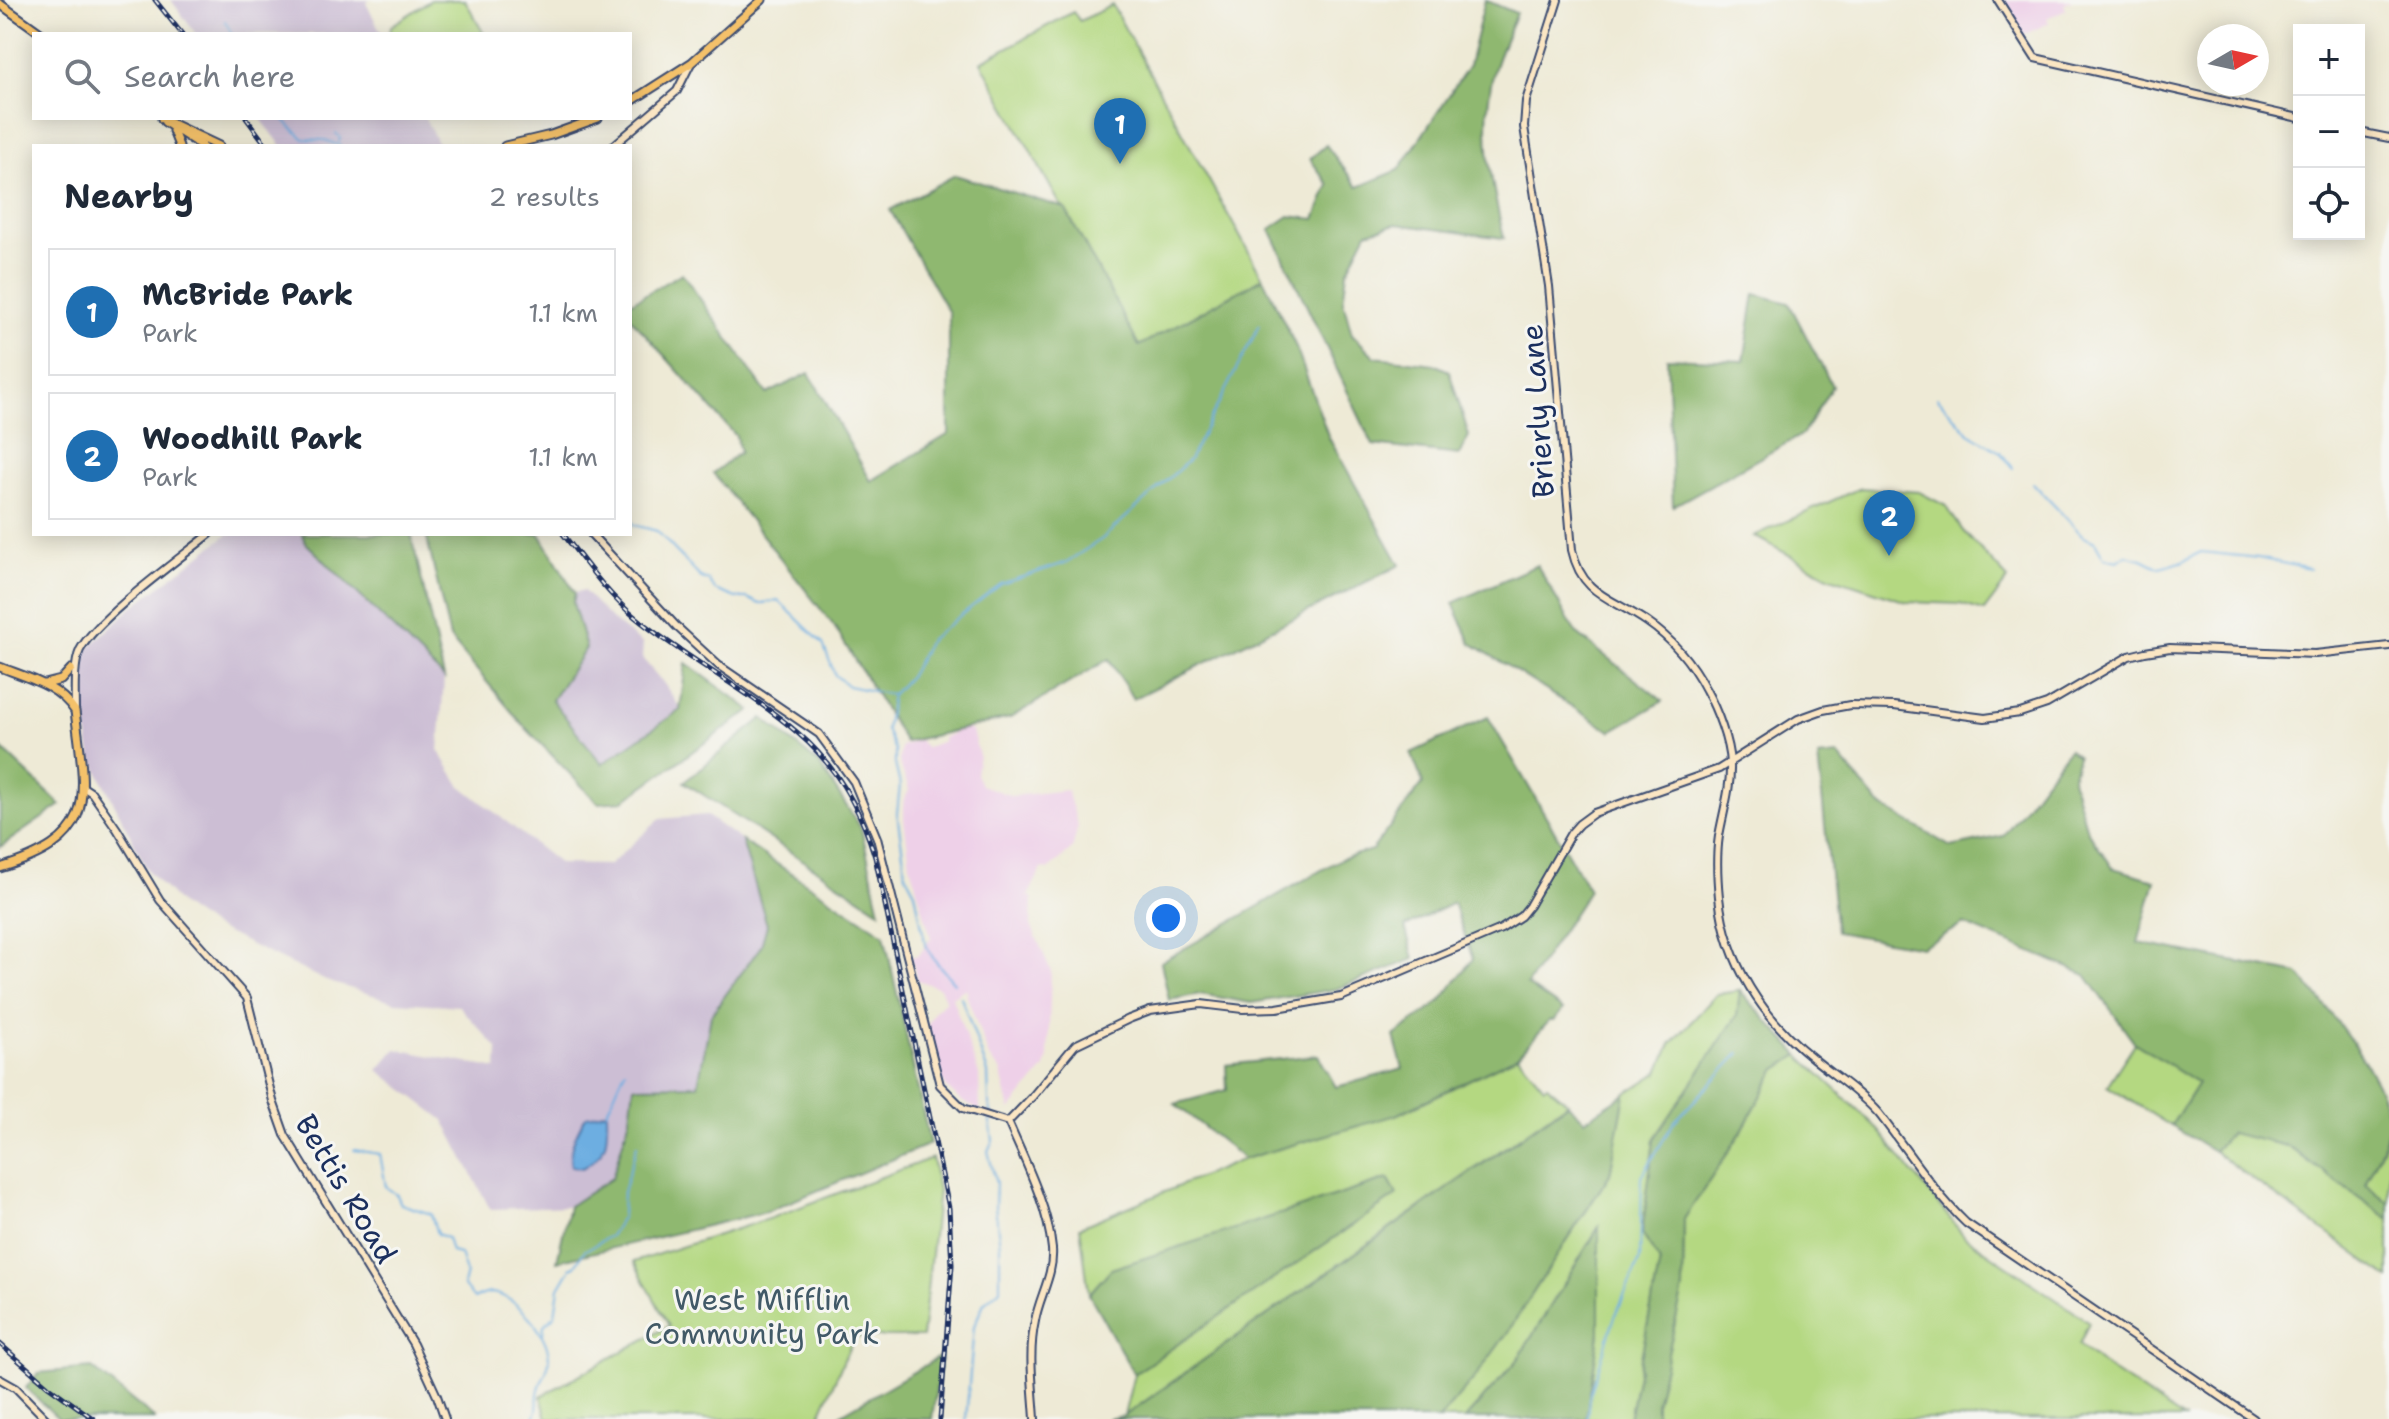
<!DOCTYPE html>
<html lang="en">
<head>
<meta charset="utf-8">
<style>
	body { margin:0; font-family:"Shantell Sans",sans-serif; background:#f6f6f7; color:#1f2937 }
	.controls { position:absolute; right:24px; top:24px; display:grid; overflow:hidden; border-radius:0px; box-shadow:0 4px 20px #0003 }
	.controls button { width:72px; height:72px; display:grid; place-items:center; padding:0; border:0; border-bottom:2px solid #e0e1e3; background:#fff; color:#1f2937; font:40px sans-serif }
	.compass { position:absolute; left:2197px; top:24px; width:72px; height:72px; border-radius:50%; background:#fff; box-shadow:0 4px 20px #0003; rotate:81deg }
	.you { position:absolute; left:1166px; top:918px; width:28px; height:28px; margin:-20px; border:6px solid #fff; border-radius:50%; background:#1a73e8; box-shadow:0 0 0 12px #1a73e833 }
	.badge { display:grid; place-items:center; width:52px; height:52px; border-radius:50%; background:#1f6fb2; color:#fff; font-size:26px; font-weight:700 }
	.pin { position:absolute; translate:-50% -66px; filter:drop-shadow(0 2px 4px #0008) }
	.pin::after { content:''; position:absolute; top:42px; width:28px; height:24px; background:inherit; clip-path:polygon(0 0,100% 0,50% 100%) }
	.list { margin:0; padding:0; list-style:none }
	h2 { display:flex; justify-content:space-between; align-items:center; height:104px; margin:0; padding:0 32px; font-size:34px }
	h2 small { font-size:26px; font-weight:400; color:#747a83 }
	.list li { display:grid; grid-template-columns:52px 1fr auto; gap:24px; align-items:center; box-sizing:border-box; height:128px; margin:0 16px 16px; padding:0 16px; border:2px solid #e0e1e3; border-radius:0px }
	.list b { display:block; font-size:30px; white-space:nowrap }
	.list p { margin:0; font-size:26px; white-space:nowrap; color:#747a83 }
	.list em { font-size:26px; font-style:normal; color:#747a83 }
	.icon { flex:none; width:44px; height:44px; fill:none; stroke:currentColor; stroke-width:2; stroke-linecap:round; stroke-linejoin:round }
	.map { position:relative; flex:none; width:2389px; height:1419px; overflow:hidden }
	.search { position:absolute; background:#fff; box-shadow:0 4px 20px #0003; left:32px; top:32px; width:600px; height:88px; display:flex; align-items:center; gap:20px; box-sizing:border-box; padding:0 28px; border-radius:0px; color:#747a83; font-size:30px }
	.panel { position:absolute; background:#fff; box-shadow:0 4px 20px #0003; left:32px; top:144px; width:600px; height:392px; border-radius:0px }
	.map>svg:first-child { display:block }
</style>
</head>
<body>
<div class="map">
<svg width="2389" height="1419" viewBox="0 0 2389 1419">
	<rect width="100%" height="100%" fill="#f6f6f2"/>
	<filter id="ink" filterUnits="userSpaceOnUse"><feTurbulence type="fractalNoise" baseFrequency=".0125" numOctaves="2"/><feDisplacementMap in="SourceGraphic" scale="16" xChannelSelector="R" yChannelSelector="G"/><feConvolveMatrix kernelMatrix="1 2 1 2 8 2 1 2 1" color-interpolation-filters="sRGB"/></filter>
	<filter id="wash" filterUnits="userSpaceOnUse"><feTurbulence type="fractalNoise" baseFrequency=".006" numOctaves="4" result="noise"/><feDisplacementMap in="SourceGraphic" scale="32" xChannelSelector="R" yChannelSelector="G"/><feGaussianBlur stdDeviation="1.8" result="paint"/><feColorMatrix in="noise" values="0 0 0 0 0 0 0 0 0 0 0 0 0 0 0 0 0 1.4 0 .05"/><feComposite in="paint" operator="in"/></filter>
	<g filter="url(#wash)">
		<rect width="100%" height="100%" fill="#eeead6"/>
		<!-- built -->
		<path fill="#eed0e8" d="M2005,0H2072L2064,3L2066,9L2047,18L2049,23L2023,35Z
			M963,728L972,731L979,755L976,774L981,785L1012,796L1067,790L1078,826L1072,849L1048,870L1042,868L1028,896L1032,897L1031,925L1051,971L1048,1056L1045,1068L1010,1110L1000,1070L989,1057L966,994L968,993L966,988L952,997L979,1075L980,1111L960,1100L947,1088L941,1078L927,1026L935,1011L946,1001L940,988L917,980L911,957L919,955L931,938L910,864L904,819V800L909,790L899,761L901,746L919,740L925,748L943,741V738Z"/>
		<!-- industrial -->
		<path fill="#ccbed4" d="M171,0H370L366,3L382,34H196Z
			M260,118H425L439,146H282Z
			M228,534H302L306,543L444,678L439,751L460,785L560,864L609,865L660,819L706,815L742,841L767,925L761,946L711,1015L698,1085L634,1086L630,1118L612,1178L569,1206L490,1209L444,1120L378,1070L396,1049L497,1069L498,1049L459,1006L396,1002L326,981L212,926L181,905L148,871L91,757L80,684L82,662L86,650L130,609Z
			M583,590L614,622L643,644L642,658L665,685L681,710L602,764L552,700L586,648L573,603L575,593Z"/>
		<!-- green -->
		<path fill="#b4d881" stroke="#688470" stroke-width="2" d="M431,0H465L484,34H390L391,26Z
			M1112,5L1263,278L1139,346L981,62L1073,12L1080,21Z
			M1860,488L1919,492L1946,506L1963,531L2008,579L1984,611L1960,604L1907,602L1828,576L1754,536Z
			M1740,991L1737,1016L1654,1140L1642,1234L1660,1262L1629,1419H1586L1599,1334L1598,1228L1517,1361L1465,1419H1439L1477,1375L1507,1333L1610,1174L1625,1094L1659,1072L1671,1044L1717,994Z
			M2135,1043L2198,1083L2171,1126L2107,1086Z
			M1799,1055L1874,1125L1965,1237L2089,1322L2079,1345L2103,1365L2184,1419H1656V1404L1683,1289L1684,1219L1737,1139L1776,1070Z
			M1518,1056L1544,1087L1547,1085L1568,1103L1124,1416L1134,1374L1397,1195L1388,1179L1111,1269L1089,1294L1080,1227L1244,1159L1405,1111Z
			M2389,1128V1203L2365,1184Z
			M2230,1132L2287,1146L2389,1219V1278L2214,1151Z
			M932,1158L938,1190L922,1337H854L818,1419H547L541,1396L669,1326L634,1262L771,1218Z"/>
		<!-- forest -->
		<path fill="#8fb86f" stroke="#557466" stroke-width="2" d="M1485,0L1516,13C1509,32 1499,52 1494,71C1479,128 1491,182 1504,238L1396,224L1367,232L1347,272L1343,301L1352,334L1375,357L1434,364L1449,371L1469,436L1459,455L1373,445L1270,229L1289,216L1315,219L1329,185L1310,159L1326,145L1358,187L1399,170L1469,65Z
			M955,175L1065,208L1139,346L1263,278L1295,345L1329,438L1400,565L1133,699L1109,659L1010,718L905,742L834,626L713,473L740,452L736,436L630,317V303L682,273L767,394L809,373L871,481L949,434V313L890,210Z
			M1755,294L1789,303L1832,386L1803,434L1673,506L1667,358L1744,361Z
			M302,534H411L444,678L306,543Z
			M426,534H540L575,593L573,603L586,648L552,700L602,764L680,710L686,663L751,710L623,801L598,803L523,725L450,638Z
			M1537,565L1576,633L1663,701L1611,731L1471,643L1453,603Z
			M1488,717L1589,890L1527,985L1563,1010L1553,1021L1550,1020L1518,1056L1396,1115L1244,1159L1175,1104L1227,1090L1226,1065L1318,1055L1336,1087L1403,1069L1394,1036L1439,1003L1473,959L1453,903L1405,927L1414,959L1336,989L1251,1003L1200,994L1169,1000L1161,962L1341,859L1372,850L1423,783L1411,753Z
			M763,718L819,764L861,828L880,911L684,782Z
			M0,747L61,805L0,847Z
			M2069,749L2078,756L2072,779L2087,830L2113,868L2155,880L2138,943L2299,974C2327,1008 2389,1081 2389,1126C2386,1145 2373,1166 2365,1184L2389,1203V1219L2287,1146L2230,1133L2214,1151L2171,1126L2198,1083L2135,1043L2086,975L1964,924L1921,947L1836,932L1818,757L1838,755L1880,805L1951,847L2003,836Z
			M742,841L884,934L930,1144L766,1212L557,1261L569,1206L612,1178L630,1118L634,1086L698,1085L711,1015L761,946L767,925Z
			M1740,991L1799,1055L1776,1070L1737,1139L1684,1219L1683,1289L1656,1404V1419H1629L1660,1262L1642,1234L1654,1139L1737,1016Z
			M1625,1094L1610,1174L1507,1333L1477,1375L1439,1419H1107L1124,1416L1568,1104L1585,1120Z
			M1388,1179L1397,1195L1134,1374L1089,1294L1111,1269Z
			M1599,1227V1334L1586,1419H1465L1517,1361Z
			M941,1356L932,1419H833Z
			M92,1368L155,1419H59L26,1388L38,1373Z"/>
		<!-- water -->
		<path fill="#6daee1" stroke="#446ea0" stroke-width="2" d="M607,1111C608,1139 608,1154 582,1168L571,1166C567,1150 578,1130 586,1116Z"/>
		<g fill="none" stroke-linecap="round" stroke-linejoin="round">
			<!-- stream -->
			<path stroke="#6daee1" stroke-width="2" d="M225,21L232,34
				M282,118L304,139L325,140L340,146
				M336,133L340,138L339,142
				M1937,398L1969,433L2000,452L2013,468
				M2033,483L2084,537L2095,542L2104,558L2118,561L2126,555L2142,559L2160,568L2181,562L2201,552L2258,558L2310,569
				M630,519L634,525L657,531L700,577L709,581L715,590L736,598H747L760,604L778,600L823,644L835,675L848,686L892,695L886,730L895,750V764L900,785L897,813L906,875L915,892L925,943L933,958L954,983
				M892,695L911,674L930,639L1001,584L1065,563L1102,539L1189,460L1259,326
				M961,997L988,1073L989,1104L992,1115
				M607,1111L625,1070
				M354,1150L380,1154L386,1187L397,1195L401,1204L431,1214L437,1234L447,1238L451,1252L460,1254L466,1273L463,1285L474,1299C480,1296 485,1293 492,1293C517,1296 550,1335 549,1360C549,1370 541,1380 539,1389C535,1402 541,1404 534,1419
				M570,1268L575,1266L584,1251L610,1236L622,1217L623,1192L637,1145
				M543,1334L544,1325L555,1315L559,1288L569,1271
				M966,1419L974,1326L984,1303L1000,1289V1246L995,1206L996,1183L988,1151L993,1140L990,1121
				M1587,1419L1589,1398L1614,1319L1640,1259L1642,1176L1674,1122L1740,1053"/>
		</g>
	</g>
	<g filter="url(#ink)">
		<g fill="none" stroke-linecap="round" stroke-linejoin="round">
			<!-- secondary casing -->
			<g stroke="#3b4b70" stroke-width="10">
				<path id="secondary" d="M1558,0L1526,101L1524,127L1549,286L1572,550C1582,596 1613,598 1647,622C1672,639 1692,663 1706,690C1717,710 1729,741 1730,764C1731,788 1723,813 1719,836C1716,856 1717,877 1719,897C1726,963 1763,1019 1814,1059C1836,1077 1861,1093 1879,1114C1908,1151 1932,1190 1966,1223L2254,1419
					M1998,0L2035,58L2299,118
					M2359,132L2389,138
					M613,146L677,91L691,63
					M591,534L676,626L718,665L819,734L854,782L877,838L940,1085L963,1108L1008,1122
					M75,711C75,695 73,665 80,650C97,618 179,559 210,534
					M83,787L92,793L117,829L160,900L247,998L273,1101L285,1135L413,1344L437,1396L445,1419
					M1008,1122L1032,1097L1075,1045L1129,1019L1150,1011L1201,1004L1243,1009L1277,1008L1341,997L1501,929L1521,916L1529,906L1571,833L1579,824L1594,813L1719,769L1798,719L1823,710L1850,705L1894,706L1985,718L2020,713L2047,704L2129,656L2145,652L2170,648L2315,654L2389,646
					M1008,1122C1025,1161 1048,1206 1052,1249C1054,1275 1039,1297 1035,1321C1028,1353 1033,1386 1035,1419
					M0,1379L16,1388L46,1419"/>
			</g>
			<!-- primary casing -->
			<g stroke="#3b4b70" stroke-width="11">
				<path id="primary" d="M0,4L42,34
					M630,102L691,63L762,0
					M162,119L219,146
					M165,122L202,146
					M173,131L179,146
					M505,146L551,135L598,118
					M0,667C28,678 58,685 75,711C86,799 99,838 0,868
					M45,684L61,680L71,669"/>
			</g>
			<!-- secondary -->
			<use href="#secondary" stroke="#fbe6c3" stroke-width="6"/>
			<!-- primary -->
			<use href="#primary" stroke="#f4c16a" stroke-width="7"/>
			<!-- rail casing -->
			<g stroke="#1b2f5e" stroke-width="5">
				<path id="rail" d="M155,0L182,34
					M246,118L267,146
					M563,534C585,562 607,594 635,617C686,659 749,690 799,734C836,766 861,810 875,857L949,1208L952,1265L940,1419
					M0,1344L48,1386L94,1419"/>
			</g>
			<!-- rail -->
			<use href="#rail" stroke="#f6f6f2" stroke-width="2" stroke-dasharray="6" stroke-linecap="butt"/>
		</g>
	</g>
	<g text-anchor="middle" stroke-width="6" stroke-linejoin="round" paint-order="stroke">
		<!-- street labels -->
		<g font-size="30" fill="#1b2f5e" stroke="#f6f6f2">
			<text transform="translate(1538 411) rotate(-94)" y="10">Brierly Lane</text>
			<text transform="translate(346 1189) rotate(59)" y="10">Bettis Road</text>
		</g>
		<!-- park labels -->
		<g font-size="30" fill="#415967" stroke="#f6f6f2">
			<text x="762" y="1310">West Mifflin<tspan x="762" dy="34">Community Park</tspan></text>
		</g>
	</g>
</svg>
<div class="controls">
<button>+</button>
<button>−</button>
<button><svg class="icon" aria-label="locate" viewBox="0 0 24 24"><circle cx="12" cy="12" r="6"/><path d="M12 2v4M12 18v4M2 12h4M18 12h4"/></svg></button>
</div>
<svg class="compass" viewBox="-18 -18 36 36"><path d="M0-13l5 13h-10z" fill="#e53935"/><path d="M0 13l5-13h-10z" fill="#747a83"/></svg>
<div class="you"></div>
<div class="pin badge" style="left:1120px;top:164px">1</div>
<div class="pin badge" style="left:1889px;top:556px">2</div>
<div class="search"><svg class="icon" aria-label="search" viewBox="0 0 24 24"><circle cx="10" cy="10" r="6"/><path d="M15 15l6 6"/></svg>Search here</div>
<section class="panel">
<h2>Nearby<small>2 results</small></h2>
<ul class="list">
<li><span class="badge">1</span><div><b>McBride Park</b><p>Park</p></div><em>1.1 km</em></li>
<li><span class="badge">2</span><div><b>Woodhill Park</b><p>Park</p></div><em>1.1 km</em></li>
</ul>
</section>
</div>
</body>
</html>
